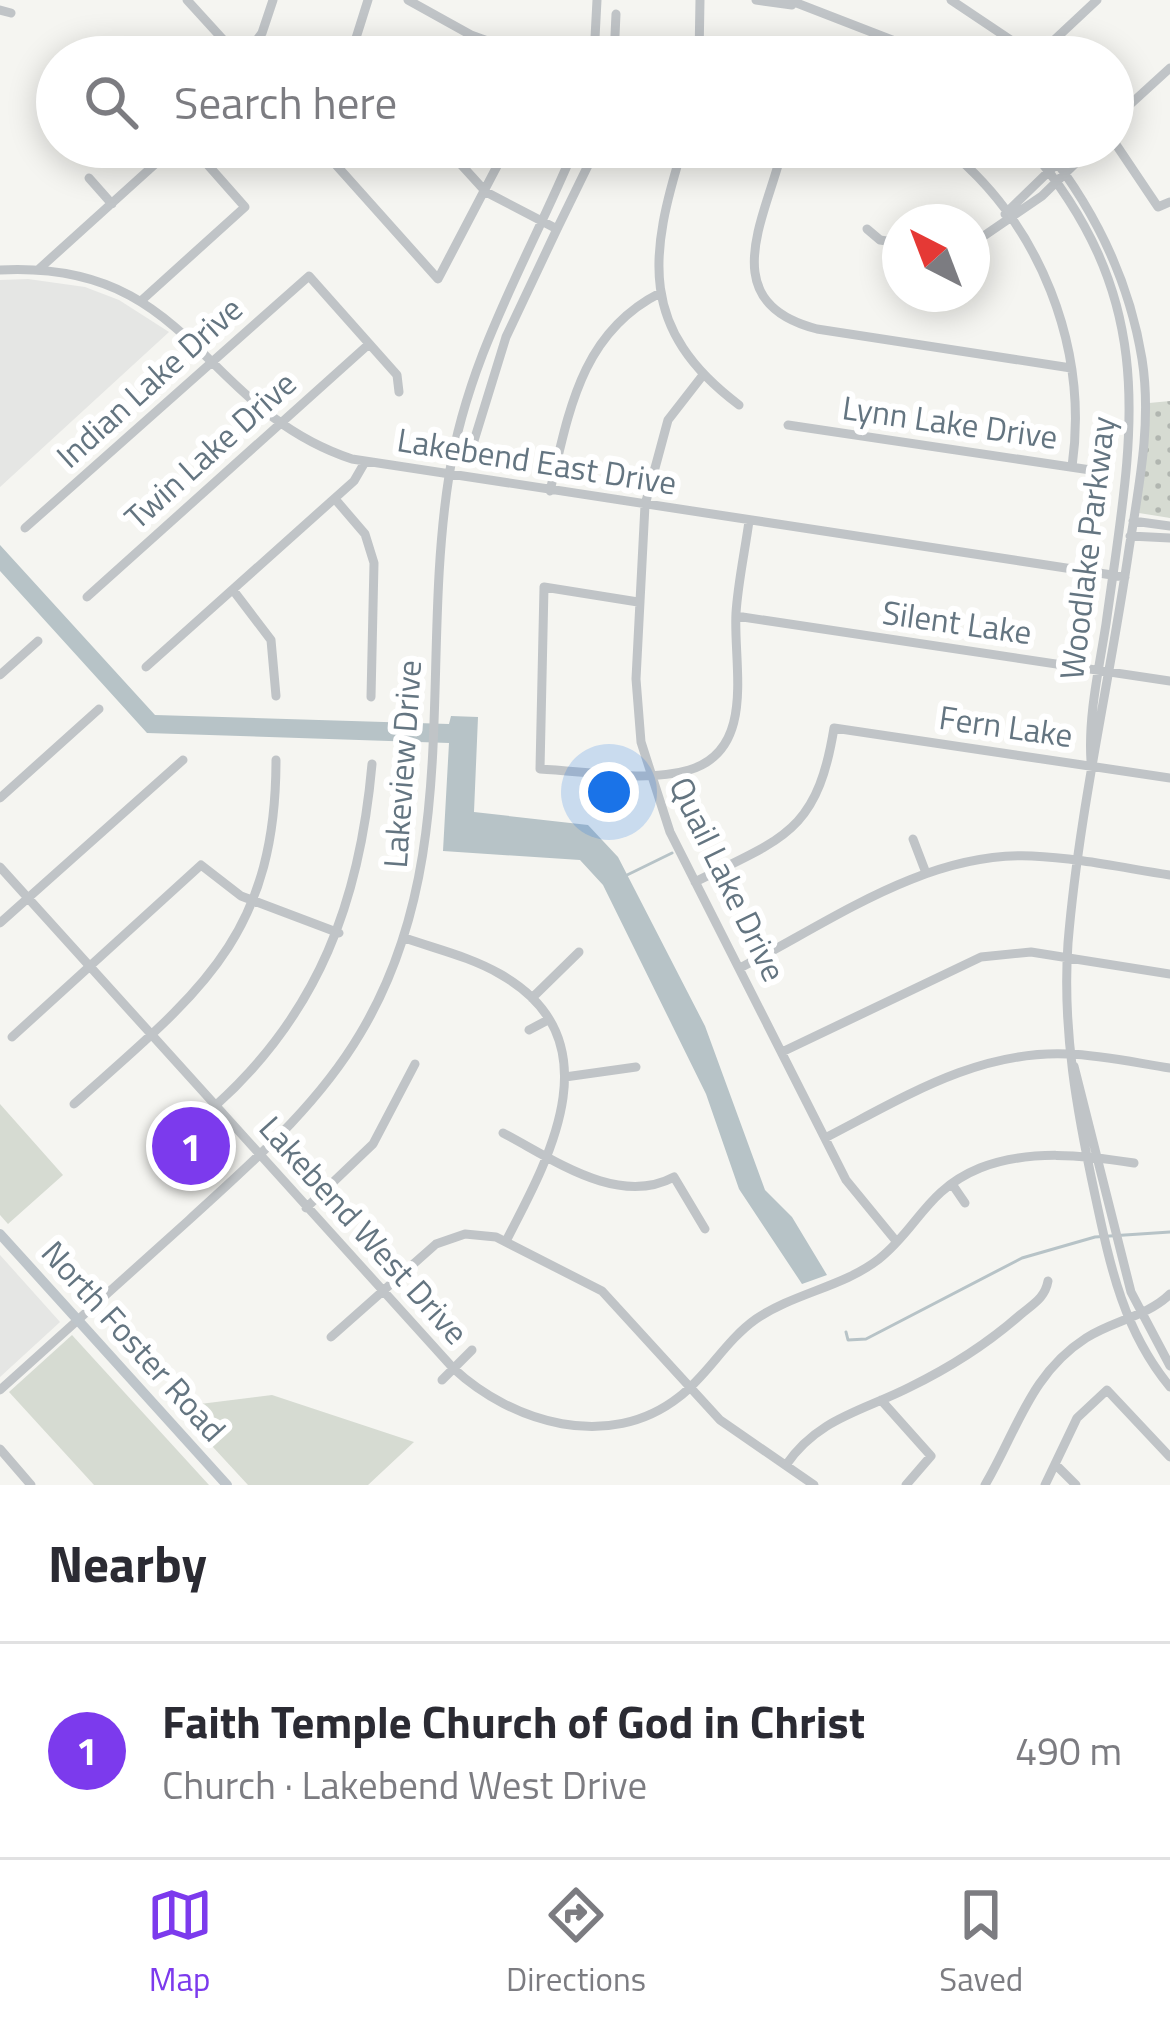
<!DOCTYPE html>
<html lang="en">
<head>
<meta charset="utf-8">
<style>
	body { margin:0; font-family:"Titillium Web",sans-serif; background:#f2f2f3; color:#2b2b33 }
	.compass { position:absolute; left:882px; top:204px; width:108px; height:108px; border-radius:50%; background:#fff; box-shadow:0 6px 30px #0003; rotate:318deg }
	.you { position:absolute; left:609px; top:792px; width:42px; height:42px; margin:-30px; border:9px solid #fff; border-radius:50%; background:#1a73e8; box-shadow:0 0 0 18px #1a73e833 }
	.badge { display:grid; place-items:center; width:78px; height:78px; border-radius:50%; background:#7c3aed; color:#fff; font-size:39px; font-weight:700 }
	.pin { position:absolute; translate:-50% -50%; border:6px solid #fff; box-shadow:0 3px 12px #0006 }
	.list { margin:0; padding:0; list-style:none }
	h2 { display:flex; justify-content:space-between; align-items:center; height:156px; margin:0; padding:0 48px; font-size:51px }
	h2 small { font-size:39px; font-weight:400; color:#7c7c81 }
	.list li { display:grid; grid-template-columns:78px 1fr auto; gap:36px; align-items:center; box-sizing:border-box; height:216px; padding:0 48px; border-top:3px solid #e1e1e2 }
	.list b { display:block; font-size:45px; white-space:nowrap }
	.list p { margin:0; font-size:39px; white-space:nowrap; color:#7c7c81 }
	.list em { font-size:39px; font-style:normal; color:#7c7c81 }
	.icon { flex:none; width:66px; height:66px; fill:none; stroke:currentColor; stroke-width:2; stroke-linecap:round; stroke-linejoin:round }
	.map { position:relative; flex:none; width:1170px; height:1485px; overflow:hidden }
	.search { position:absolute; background:#fff; box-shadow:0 6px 30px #0003; left:36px; right:36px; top:36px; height:132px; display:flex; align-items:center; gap:30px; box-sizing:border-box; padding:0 42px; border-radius:66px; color:#7c7c81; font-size:45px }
	.sheet { height:372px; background:#fff }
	nav { display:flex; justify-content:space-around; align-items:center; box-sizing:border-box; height:168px; border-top:3px solid #e1e1e2; background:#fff; font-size:33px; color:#7c7c81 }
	nav a { display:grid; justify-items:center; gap:6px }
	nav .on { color:#7c3aed }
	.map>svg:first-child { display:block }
</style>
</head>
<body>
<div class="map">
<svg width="1170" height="1485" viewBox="0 0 1170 1485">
	<defs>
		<pattern id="park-dots" width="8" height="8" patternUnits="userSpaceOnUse" patternTransform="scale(3)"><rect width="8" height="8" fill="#d6dbd2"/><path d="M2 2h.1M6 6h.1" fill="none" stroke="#b1b6b0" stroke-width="1.8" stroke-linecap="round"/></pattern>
	</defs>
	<rect width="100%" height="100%" fill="#f5f5f1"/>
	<!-- built -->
	<path fill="#e5e6e4" d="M28,279L85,287L119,300L169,332L0,487V280Z
		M0,1255L60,1322L0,1377Z"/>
	<!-- grass -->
	<path fill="#d6dbd2" d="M0,1104L63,1175L8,1224L0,1215Z
		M72,1335L209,1485H94L9,1392Z
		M272,1395L414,1442L368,1485H248L176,1407Z"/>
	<!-- park -->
	<path fill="url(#park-dots)" d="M1170,401V518L1139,513L1149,403Z"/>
	<!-- water -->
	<path fill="#b7c3c7" d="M0,545L155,715L449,724L451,716L478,717L474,812L588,825L618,857L705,1026L765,1190L792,1217L827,1275L802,1284L739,1189L706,1094L603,885L580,860L443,851L449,743L147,733L0,571Z"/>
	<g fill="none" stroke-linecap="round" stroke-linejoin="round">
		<!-- stream -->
		<path stroke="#b7c3c7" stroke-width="3" d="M625,876L672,853
			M846,1332L848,1340L866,1339L1022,1258L1095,1237L1170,1232"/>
		<!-- minor -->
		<path stroke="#c0c4c7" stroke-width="9" d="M187,0L239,57
			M408,0L471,35L532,57
			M756,0L792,5
			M789,0L936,57
			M951,0L1036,57
			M0,10L11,13
			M873,35L910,57
			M244,57L262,33L273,0
			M350,57L368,0
			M594,57L597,0
			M614,57L616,14
			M699,57L700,0
			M1036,57L1097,0
			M1113,120L1170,68
			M1113,140L1158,207L1170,202
			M320,147L438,279L507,147
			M445,147L486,192L557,229L597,147
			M683,147C649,255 638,329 739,405
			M783,147C767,216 712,302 817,329L1071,368
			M945,147C1040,223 1089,347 1072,467
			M1029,147C1164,306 1132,435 1106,624C1099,669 1088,716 1091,761
			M1045,147C1095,210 1129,279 1142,359C1152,422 1139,486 1129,549C1110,680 1079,811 1068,943C1062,1029 1077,1112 1095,1195C1110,1265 1123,1330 1170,1387
			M89,178L112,204
			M1005,214L1074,147
			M867,229L880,240L900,243
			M972,244L1042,196L1092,147
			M39,269L174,147
			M0,270C193,260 199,408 352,459L1125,577
			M142,300L245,207L192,147
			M703,375L668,420L645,505L636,679L641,742L670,832L846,1180L896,1241
			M788,425L1104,472
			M473,444L506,337L557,229
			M550,491C569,411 581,333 660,293
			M335,499L365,534L374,563L371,697
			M1133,521L1170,526
			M25,528L309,276L397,375L399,392
			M1130,536L1170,538
			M233,590L271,640L276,696
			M87,597L369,344
			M638,602L544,587L540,769C585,771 645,783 689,770C757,750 733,665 736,613C738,582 745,551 749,521
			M736,616L1170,681
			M146,667L354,481L365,462
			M0,675L38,641
			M0,798L99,709
			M913,839L926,873
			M0,867L453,1368C512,1423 609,1452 679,1397C708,1375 725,1341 756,1319C794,1293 843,1287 879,1259C918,1228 926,1190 980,1168C1028,1149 1085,1155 1134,1163
			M695,882C783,838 817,833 834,728L1170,778
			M0,923L183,760
			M405,938C436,949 471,957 500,974C615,1039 550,1157 506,1241
			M740,968C830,922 926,851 1032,856C1078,858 1124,868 1170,875
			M532,998L579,952
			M529,1030L546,1021
			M12,1037L201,865L241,896L339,933
			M782,1052L981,957L1031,952L1170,974
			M1074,1066L1131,1292L1170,1366
			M565,1077L636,1067
			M74,1104C196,995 276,939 276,760
			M215,1106C319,1013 360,900 372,764
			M503,1133C553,1159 618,1207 674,1177L705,1229
			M825,1138C903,1098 977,1050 1068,1054C1102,1055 1137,1063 1170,1068
			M952,1184L965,1203
			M306,1208L373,1144L415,1064
			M331,1337L436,1244L465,1234L496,1237L602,1291L720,1420L814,1485
			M442,1380L472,1350
			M0,1390C63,1334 126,1277 189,1220C251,1163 316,1108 360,1034C464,861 419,666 449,476C468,355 529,258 575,147
			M881,1400L931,1456L906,1485
			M0,1449L31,1485
			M1055,1464L1076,1485
			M786,1465C818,1418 863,1411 910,1387C949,1368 987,1344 1020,1315C1033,1304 1045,1298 1048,1281
			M985,1485C1017,1431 1030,1374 1086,1338C1112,1321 1148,1316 1170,1294
			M1045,1485L1077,1418L1107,1390L1170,1457"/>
		<!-- major -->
		<path stroke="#bec5ca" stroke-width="10" d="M0,1234L227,1485"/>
	</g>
	<g text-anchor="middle" stroke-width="12" stroke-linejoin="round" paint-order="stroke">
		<!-- street labels -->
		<g font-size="33" fill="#647581" stroke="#fff">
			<text transform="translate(149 382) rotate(-42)" y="12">Indian Lake Drive</text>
			<text transform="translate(950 422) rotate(8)" y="12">Lynn Lake Drive</text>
			<text transform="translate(210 450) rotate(-42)" y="12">Twin Lake Drive</text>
			<text transform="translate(537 461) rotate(9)" y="12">Lakebend East Drive</text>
			<text transform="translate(1087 548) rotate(-83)" y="12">Woodlake Parkway</text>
			<text transform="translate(957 622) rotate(8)" y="12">Silent Lake</text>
			<text transform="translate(1006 726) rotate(8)" y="12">Fern Lake</text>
			<text transform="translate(402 764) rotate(-86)" y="12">Lakeview Drive</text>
			<text transform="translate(728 879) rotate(64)" y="12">Quail Lake Drive</text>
			<text transform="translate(364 1230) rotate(48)" y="12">Lakebend West Drive</text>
			<text transform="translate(134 1341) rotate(48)" y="12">North Foster Road</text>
		</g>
	</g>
</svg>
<svg class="compass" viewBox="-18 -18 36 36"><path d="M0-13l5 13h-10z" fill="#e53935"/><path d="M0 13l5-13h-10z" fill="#7c7c81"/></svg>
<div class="you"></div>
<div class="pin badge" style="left:191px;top:1146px">1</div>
<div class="search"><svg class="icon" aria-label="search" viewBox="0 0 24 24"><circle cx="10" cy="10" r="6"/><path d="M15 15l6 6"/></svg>Search here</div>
</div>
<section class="sheet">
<h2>Nearby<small></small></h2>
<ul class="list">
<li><span class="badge">1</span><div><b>Faith Temple Church of God in Christ</b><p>Church · Lakebend West Drive</p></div><em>490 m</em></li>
</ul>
</section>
<nav>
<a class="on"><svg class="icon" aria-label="map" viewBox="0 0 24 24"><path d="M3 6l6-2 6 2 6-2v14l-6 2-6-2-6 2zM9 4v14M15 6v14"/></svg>Map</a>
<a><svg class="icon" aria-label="directions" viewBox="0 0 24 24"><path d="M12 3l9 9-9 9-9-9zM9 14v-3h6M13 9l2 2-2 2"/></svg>Directions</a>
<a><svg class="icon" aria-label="saved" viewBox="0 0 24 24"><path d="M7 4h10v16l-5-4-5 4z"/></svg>Saved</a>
</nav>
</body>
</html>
